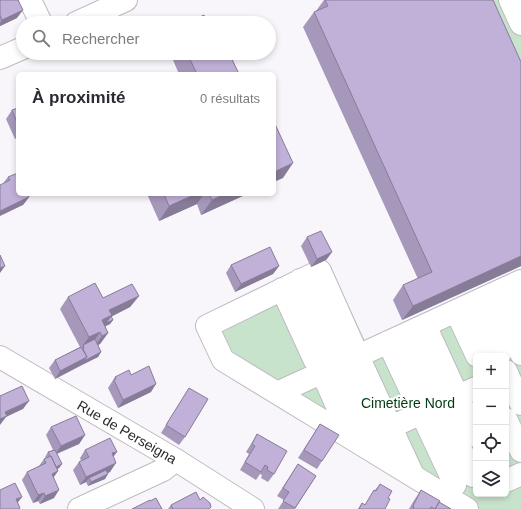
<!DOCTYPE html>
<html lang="fr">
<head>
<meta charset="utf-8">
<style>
	body { margin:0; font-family:Arial,sans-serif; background:#f2f2f3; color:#2b2b33 }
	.controls { position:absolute; right:12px; bottom:12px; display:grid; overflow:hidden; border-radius:6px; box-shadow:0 2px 6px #0003 }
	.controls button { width:36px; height:36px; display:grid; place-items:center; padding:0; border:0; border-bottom:1px solid #e1e1e2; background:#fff; color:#2b2b33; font:20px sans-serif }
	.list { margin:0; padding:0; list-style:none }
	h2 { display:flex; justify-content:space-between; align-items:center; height:52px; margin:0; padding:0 16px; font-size:17px }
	h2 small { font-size:13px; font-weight:400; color:#7c7c81 }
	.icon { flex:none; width:22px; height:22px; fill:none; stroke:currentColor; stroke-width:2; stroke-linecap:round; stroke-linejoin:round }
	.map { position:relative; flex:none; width:521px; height:509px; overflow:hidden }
	.search { position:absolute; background:#fff; box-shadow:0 2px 6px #0003; left:16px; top:16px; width:260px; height:44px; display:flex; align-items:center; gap:10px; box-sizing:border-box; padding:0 14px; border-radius:22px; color:#7c7c81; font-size:15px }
	.panel { position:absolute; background:#fff; box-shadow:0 2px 6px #0003; left:16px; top:72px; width:260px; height:124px; border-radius:6px }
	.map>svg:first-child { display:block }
</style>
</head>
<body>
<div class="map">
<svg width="521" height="509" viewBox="0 0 521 509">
	<rect width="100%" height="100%" fill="#f8f6fa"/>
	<!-- green -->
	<path fill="#c8e3cb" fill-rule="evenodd" d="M476,0H521V99Z
		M327,261L367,345L521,276V509H449L218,366L199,324ZM476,356H506V494H476Z"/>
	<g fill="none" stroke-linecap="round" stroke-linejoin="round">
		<!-- minor casing -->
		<g stroke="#bdbbbf" stroke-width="24">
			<path id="minor" d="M30,0L41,23
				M510,0L521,24
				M300,280L334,352
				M508,288L521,317
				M282,289L315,361
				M494,294L521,354
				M475,303L499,356
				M456,311L477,356
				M425,325L476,436
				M408,333L473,476
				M388,342L455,485
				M0,357L176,460L253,509
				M339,364L380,455
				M506,371L521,404
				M322,372L351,438
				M277,393L358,356L413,475
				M506,419L521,451
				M391,427L476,388
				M506,481L521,474
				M79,509L163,470L176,460
				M467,509L351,438L223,360L207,326L320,271L358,356L521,281"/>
		</g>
		<!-- major casing -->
		<g stroke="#bdbbbf" stroke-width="24">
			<path id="major" d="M76,23L126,0
				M0,58L23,48"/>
		</g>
		<!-- minor -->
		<use href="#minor" stroke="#fff" stroke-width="22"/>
		<!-- major -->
		<use href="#major" stroke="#fff" stroke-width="22"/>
	</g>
	<!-- wall -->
	<path fill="#a698bb" d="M0,0L17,18L0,26Z
		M324,0H493L521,266L402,320L393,300L403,285L418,279L303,27L314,12L316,11Z
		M170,53H229L239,74H179Z
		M18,108V138L15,139L6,119L12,110Z
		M8,177L29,197L23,205L4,182Z
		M147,194H247L201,215L197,204L159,221Z
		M307,237L332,252L326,260L311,267L301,246Z
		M231,265L279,266L273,274L235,292L226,273Z
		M139,296L130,307L111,317L113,320L110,324L105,326L108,333L100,344L98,345L101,352L98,357L55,379L49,368L55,360L80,347L60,309L68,297L103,298Z
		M131,375L151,392L118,408L108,388L115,377Z
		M189,388L185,437L179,445L161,433L184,396Z
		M320,424L322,461L317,469L298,458Z
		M51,427L85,435L79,444L57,454L62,464L59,468L57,469L58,471L54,477V498L40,504L38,501L33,503L22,480L27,472L39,466L44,459L46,458L45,457L48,452L53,450L46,435Z
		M257,434L274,474L268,482L261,478L262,475L260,474L256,480L240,470L249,454L246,452Z
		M85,450L113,457L110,472L107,473L105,479L88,486L86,482L80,485L73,470L79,462L81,461L80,458Z
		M298,464L316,476L295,509H278L284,500L277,496Z
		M380,484L388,498L385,509H358L362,503L365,505L374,490H375Z
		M421,490L439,502L451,509H409L413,502Z
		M200,500L209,509H168L171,505Z"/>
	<!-- shaded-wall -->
	<path fill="#877c98" d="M23,10L17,18L0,26V23L2,20Z
		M293,163L283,178L274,182V172Z
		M196,194H204L197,204L159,221L169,206Z
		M225,194H247L201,215L212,200Z
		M29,197L23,205L0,216V211Z
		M332,252L326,260L311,267L317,259Z
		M521,256V266L402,320L413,306Z
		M5,266L0,273V268Z
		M279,266L273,274L235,292L241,284Z
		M139,296L130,307L110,317L113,320L110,324L94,332L109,310Z
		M100,332L92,344L83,345L89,337Z
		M108,333L100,344L94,347L102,336Z
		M101,352L98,357L81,365L84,361Z
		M87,357L81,365L55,379L60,371Z
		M156,384L151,392L118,408L123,400Z
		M29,401L23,409L6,417L0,425V419L5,412Z
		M85,435L79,444L55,454L61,446Z
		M117,452L111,460L112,453Z
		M116,463L110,472L90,481L89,478L86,482L80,485L86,477Z
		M62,464L59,468L53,471L56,467Z
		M58,471L52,479V474Z
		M108,474L105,479L88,486L91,482Z
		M59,490L54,498L40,504L45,496Z
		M44,493L38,501L33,503L38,495Z
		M22,497L16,505V499Z"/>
	<!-- building -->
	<path fill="#c1b1d9" stroke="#877c98" d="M0,0H18L23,10L2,20L0,15Z
		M325,0H493L521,62V256L413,306L403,285L432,272L314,12L328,6Z
		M204,15L207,23H187Z
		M187,53H229L239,74H197Z
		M18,108V125L12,110Z
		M274,122L293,163L274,172Z
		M18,173V194H28L29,197L0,211V185L10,180L8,177Z
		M164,194H196L169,206Z
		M209,194H225L212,200Z
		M321,231L332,252L317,259L307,237Z
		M270,247L279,266L241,284L231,265Z
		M0,255L5,266L0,268Z
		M95,283L103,298L132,284L139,296L109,310L112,315L102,320L108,333L102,336L100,332L89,337L68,297Z
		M111,316L113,320L106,323Z
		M95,339L101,352L84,361L87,357L83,349L84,348L83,345Z
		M81,347L87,357L60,371L55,360Z
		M149,366L156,384L123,400L114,380L116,379L115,377L129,370L131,375Z
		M22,386L29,401L5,412L7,416L0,419V396Z
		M189,388L208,399L185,437L166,425Z
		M76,416L85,435L61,446L51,427Z
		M320,424L339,435L322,461L304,450Z
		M257,434L287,451L274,474L267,470L268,467L265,465L261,472L245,462L255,446L252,444Z
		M110,438L117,452L112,453L116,463L86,477L79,462L89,457L85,450Z
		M55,450L62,464L56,467L51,456H50L48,452Z
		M51,456L58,471L52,474L59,490L45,496L44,493L38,495L27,472L46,463L44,459Z
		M298,464L316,476L295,508L283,501L289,492L283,488Z
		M106,470L108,474L91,482L89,478Z
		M15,483L22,497L16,499L20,508L18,509H0V490Z
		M380,484L392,491L388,498L390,499L385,509H359L362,503L365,505L374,490L376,491Z
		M421,490L440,501L435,509L431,507L430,509H413L414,507L413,506Z
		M196,492L200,500L203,497L210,503L211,507L209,509H173L171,505Z
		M156,498L162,509H132L150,500V501Z
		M439,502L451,509H435Z"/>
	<g text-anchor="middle" stroke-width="4" stroke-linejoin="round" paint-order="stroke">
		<!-- park labels -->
		<g font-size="14" fill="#003a12" stroke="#fff">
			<text x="408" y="408">Cimetière Nord</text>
		</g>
		<!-- street labels -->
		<g font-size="14" fill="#2b2a2b" stroke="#fff">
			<text transform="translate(127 432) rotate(30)" y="5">Rue de Perseigna</text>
		</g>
	</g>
</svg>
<div class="controls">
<button>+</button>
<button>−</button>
<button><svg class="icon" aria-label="locate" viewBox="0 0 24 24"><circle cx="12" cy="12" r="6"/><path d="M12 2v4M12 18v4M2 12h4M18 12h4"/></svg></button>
<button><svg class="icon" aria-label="layers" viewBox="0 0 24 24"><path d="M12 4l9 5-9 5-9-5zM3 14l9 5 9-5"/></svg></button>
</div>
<div class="search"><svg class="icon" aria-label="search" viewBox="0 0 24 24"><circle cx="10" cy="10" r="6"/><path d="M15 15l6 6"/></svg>Rechercher</div>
<section class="panel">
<h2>À proximité<small>0 résultats</small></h2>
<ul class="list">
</ul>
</section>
</div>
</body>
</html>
